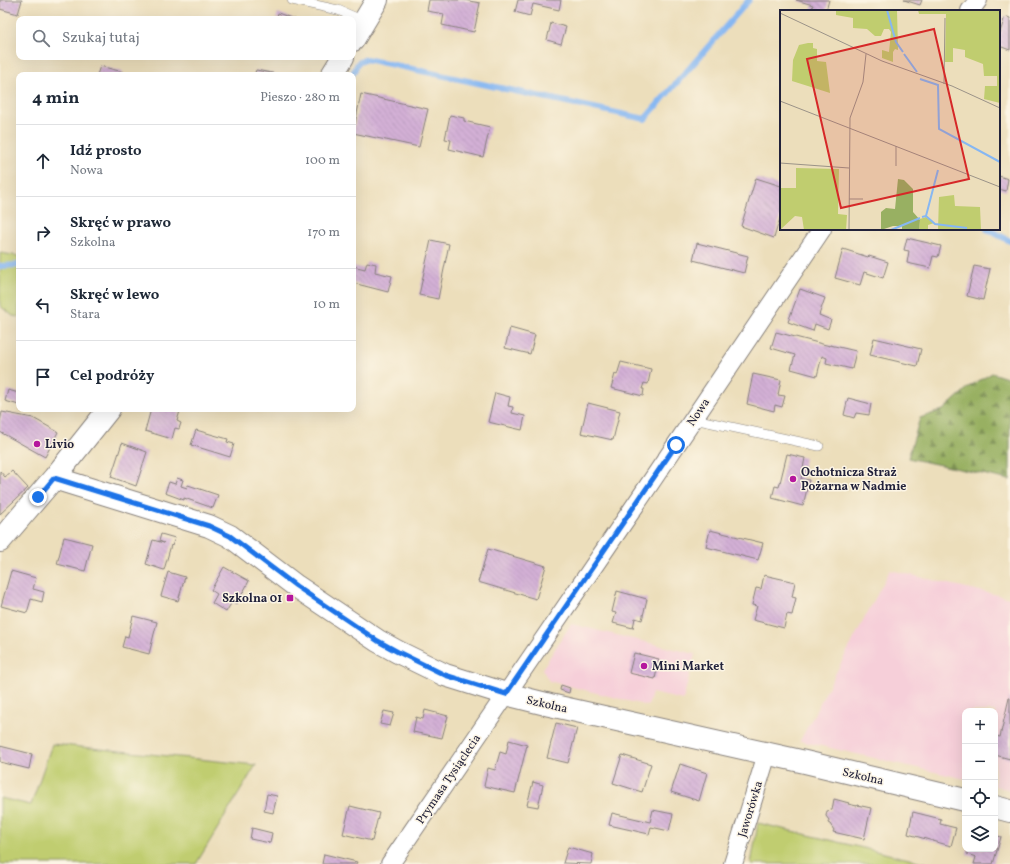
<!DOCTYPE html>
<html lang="pl">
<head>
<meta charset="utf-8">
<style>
	body { margin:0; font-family:Vollkorn,serif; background:#f6f6f7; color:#1f2937 }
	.controls { position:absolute; right:12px; bottom:12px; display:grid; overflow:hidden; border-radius:8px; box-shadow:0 4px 16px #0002 }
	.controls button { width:36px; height:36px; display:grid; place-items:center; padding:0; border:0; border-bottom:1px solid #e0e1e3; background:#fff; color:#1f2937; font:20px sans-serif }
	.stop { position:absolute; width:12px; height:12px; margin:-9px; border:3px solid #1a73e8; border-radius:50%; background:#fff }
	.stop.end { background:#1a73e8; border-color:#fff; box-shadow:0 1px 4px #0008 }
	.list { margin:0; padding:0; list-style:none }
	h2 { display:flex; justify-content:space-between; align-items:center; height:52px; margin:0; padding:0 16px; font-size:17px }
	h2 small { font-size:13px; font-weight:400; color:#747a83 }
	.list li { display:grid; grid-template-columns:26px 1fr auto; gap:12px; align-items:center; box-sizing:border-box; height:72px; padding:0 16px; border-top:1px solid #e0e1e3 }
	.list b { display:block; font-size:15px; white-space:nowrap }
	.list p { margin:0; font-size:13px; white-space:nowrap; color:#747a83 }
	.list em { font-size:13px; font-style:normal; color:#747a83 }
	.icon { flex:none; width:22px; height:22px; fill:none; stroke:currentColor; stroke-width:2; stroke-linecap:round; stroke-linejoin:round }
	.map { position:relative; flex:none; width:1010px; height:864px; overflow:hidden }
	.search { position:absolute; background:#fff; box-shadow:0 4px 16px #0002; left:16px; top:16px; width:340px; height:44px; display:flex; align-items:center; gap:10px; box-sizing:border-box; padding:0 14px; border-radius:8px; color:#747a83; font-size:15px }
	.panel { position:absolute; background:#fff; box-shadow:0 4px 16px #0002; left:16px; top:72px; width:340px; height:340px; border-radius:8px }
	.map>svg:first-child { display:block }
</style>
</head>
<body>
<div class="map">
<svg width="1010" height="864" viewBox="0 0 1010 864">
	<defs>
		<pattern id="forest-firs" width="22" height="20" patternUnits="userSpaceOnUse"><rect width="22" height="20" fill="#98b062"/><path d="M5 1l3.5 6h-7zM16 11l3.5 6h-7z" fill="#7c8f52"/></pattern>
		<pattern id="building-back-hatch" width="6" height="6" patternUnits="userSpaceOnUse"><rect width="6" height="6" fill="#d3b0d6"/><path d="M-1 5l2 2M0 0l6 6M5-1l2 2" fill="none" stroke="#b597b9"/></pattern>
	</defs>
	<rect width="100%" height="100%" fill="#fcf5e5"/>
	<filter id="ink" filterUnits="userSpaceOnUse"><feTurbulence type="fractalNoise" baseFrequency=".025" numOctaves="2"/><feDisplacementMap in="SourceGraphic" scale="8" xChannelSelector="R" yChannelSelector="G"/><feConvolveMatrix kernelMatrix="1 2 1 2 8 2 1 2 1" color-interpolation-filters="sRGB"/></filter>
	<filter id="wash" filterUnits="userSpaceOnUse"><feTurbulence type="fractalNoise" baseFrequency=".012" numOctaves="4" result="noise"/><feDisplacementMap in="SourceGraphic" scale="16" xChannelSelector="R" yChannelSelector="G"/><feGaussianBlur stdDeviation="0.9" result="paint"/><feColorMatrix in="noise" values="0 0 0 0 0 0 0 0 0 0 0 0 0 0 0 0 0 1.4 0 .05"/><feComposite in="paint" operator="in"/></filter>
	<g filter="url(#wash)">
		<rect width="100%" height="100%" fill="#ecdebb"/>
		<!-- built -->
		<path fill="#f6cfd9" d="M890,570L1010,598V790L995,786V711H965V779L800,741Z
			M571,624L695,654L683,700L652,693L648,706L549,681L542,669Z"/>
		<!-- grass -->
		<path fill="#c0cd6f" stroke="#717855" d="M0,253L19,256V317L13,316L0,306Z
			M52,744L256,765L196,864H0V798L31,805Z
			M758,823L930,864H751Z"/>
		<!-- forest -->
		<path fill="url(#forest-firs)" stroke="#5d694e" d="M992,373L1010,379V480L908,458L920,418L943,410L970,386Z"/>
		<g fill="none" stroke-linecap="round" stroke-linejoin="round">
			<!-- stream -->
			<path stroke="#86b7f2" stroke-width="6" d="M352,75L358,63L366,59L645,119L749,0
				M987,229L1010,241
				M0,266L19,265"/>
		</g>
		<g id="blocks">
			<!-- building -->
			<path fill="url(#building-back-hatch)" d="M0,0H22L18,14L0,9Z
				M429,0H464L480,3L474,32L442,25L444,14L427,11Z
				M518,0H561L559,10L533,4L530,16L515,12Z
				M796,0H829L826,11H811L813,5Z
				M904,0H922L920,5Z
				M278,13L294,19H276Z
				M1005,16L1010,18V50L999,46V36Z
				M551,23L566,27L561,44L547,40Z
				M100,66L123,72L122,75H97Z
				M256,70L277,74V75H254Z
				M361,94L428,109L419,147L353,133Z
				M450,115L464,118V121L490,127L483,157L449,149L451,140L445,139Z
				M999,176L1008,179L1006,191L999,189Z
				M756,178L781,186V215L774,238L741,226Z
				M907,238L941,246L938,257L933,256L930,268L907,263L909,251L904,250Z
				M431,240L449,244L438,299L419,295Z
				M697,243L748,256L744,273L693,260Z
				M843,249L868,257L869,256L888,262L883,278L864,272L860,285L835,278Z
				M367,262L376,264L375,272L392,276L388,292L353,283V266L365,269Z
				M974,266L990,269L983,300L967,296Z
				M800,289L825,298L819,315L831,320L828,329L815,324L813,331L788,322Z
				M510,328L535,335L530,354L505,348Z
				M776,332L830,346V345L856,351L852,369L826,363L827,358L822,356L817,376L791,369L795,355L771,348Z
				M874,338L921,349L917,366L870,355Z
				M621,362L651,369L648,384L644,383L642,389H644L643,396L611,388L615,374L617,375Z
				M753,374L781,380L778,395L785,396L782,407L775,405L774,411L747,404Z
				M8,390L19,393V405L5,401Z
				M495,393L510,397L508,406L513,407L512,413L525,416L522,430L488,422Z
				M848,398L871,404L869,415L856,413L854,418L844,415Z
				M588,403L620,411L613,440L581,433Z
				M151,409H174L180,411L177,421L181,423L179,429L175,428L172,439L145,431Z
				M2,412L33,418L58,432L45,457L0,432V422Z
				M196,430L228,439L227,442L234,444L230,457L191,445Z
				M122,443L147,452L136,486L111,477Z
				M787,454L805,458L801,479L809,480L803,506L772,498L775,486L779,487Z
				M0,471L5,477L12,471L28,488L0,514Z
				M177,478L183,480L181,486L187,488L188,485L218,495L213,508L184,498V500L165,493L169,482L175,484Z
				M710,530L763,543L758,560L706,547Z
				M161,534L175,538L172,546L171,545L164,570L146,564L153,540L164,543L159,541Z
				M64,537L92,544L85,571L57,564Z
				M488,549L546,566L536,599L478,582Z
				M224,567L249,581L237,604L232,602L226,612L212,603L217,594L211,590Z
				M11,571L36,578L33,589L44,592L42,602L31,599L27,613L1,606Z
				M168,572L185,577L178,601L161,596Z
				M764,575L795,582L792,597L796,598L792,615L787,614L784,628L753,620L757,606L752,605L756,588L761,589Z
				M617,591L647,599L642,620L635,618L633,628L613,623L616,613L612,612Z
				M133,616L157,622L149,654L122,647L125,636L128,637Z
				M634,653L659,659L655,679L629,673Z
				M561,685L570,688L569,693L560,690Z
				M1009,698H1010V759L995,755V740L996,736L1000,737Z
				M425,710L448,716L442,738L413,732L416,717L423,719Z
				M384,711L394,713L390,726L380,724Z
				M556,723L577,728L568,763L547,758Z
				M509,740L527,745L515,793L484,786L488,768L495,770L500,752L506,754Z
				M0,746L32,754L29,769L0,762Z
				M622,755L651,764L642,792L613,783Z
				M680,764L707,773L699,801L671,792Z
				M533,782L543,785L538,807L527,805Z
				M267,794L277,796L273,813L264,811Z
				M834,799L849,803L848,804L857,806V805L871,808L864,839L833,832L834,830L830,824L828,823L829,820L826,816L827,811L832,810Z
				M350,806L379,813L372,841L343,834Z
				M653,810L673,814L669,831L651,827L649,834L609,825L612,813L650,822Z
				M913,812L941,819L940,824L956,828L951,846L908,834Z
				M252,828L272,833L270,843L250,839Z
				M995,835L1001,837L993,864H974L976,857L967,854L968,849H995Z
				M568,847L593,854L591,864L563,863Z
				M324,854L357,862L356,864H322Z"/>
		</g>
	</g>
	<g filter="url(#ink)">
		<use href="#blocks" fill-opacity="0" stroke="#87807b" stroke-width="1"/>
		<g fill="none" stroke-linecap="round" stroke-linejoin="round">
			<!-- service casing -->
			<g stroke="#87807b" stroke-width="10">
				<path id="service" d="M292,0L338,10L364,21
					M694,419L819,446"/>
			</g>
			<!-- minor casing -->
			<g stroke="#87807b" stroke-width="20">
				<path id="minor" d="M970,11L978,0
					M390,864L632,510L822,229
					M733,864L767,754"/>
			</g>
			<!-- tertiary casing -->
			<g stroke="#87807b" stroke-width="24">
				<path id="tertiary" d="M353,40L377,0
					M332,75L343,57
					M54,478L209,526L230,536L296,586L378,641L398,652L445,675L506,694L550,705L805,762L965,800
					M0,541L54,478L109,409
					M995,807L1010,811"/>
			</g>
			<!-- service -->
			<use href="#service" stroke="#fff" stroke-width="9"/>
			<!-- minor -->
			<use href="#minor" stroke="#fff" stroke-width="18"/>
			<!-- tertiary -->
			<use href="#tertiary" stroke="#fff" stroke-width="22"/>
		</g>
	</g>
	<g fill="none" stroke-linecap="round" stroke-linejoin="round" filter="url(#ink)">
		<!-- route -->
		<path stroke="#1a73e8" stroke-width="5" d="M38,497L54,478L209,526L230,536L296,586L378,641L398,652L445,675L506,694L676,445"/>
	</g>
	<!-- markers -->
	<g fill="#b5179e" stroke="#fcf5e5" stroke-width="1.5">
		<circle cx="37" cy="444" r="4"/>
		<circle cx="793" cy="479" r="4"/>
		<rect x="286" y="594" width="8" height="8" rx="2"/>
		<circle cx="644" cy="666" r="4"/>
	</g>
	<g text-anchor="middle" stroke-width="3" stroke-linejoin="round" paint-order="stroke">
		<!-- street labels -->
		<g font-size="12" fill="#22223b" stroke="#fcf5e5">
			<text transform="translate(698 412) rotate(-56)" y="4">Nowa</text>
			<text transform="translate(547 704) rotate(13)" y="4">Szkolna</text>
			<text transform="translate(863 776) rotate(13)" y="4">Szkolna</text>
			<text transform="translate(448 779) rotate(-56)" y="4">Prymasa Tysiąclecia</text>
			<text transform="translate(750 809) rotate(-73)" y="4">Jaworówka</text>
		</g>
		<!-- poi labels -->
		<g font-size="12" font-weight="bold" fill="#22223b" stroke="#fcf5e5" text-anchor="start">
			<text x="45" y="448">Livio</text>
			<text x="801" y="476">Ochotnicza Straż<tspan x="801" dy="14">Pożarna w Nadmie</tspan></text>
			<text x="282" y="602" text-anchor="end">Szkolna 01</text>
			<text x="652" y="670">Mini Market</text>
		</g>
	</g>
	<!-- overview -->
	<g transform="translate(780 10)">
		<rect width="220" height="220" fill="#ecdebb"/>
		<path d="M42,0H117L118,40L115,39L113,42V52L102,48V40L109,42L111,22L109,19H104L101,26H95L87,19L73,18V8L56,5V1ZM138,0H220V93L204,89L205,76H217V66H204L203,54L185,47V40L173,38V52H165L166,4H139ZM28,33H33V38L37,39V51L46,52L50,83L12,71L13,50L19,35ZM16,158L59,159L58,204L67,205L66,220H24L22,207L15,206L0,220V178H16ZM174,185L175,196L200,197L201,220H158L159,187ZM146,207L154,213L148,215V220H139L140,209Z" fill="#c0cd6f"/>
		<path d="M118,169L124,170L133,179V202L140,210L139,220H122V216H113L101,220V202L106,198L115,199Z" fill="#98b062"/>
		<path fill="none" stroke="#86b7f2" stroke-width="2" d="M107,0L116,32L123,42M124,44L137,62M140,69L158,75L159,119L220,152M146,206L155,214L187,218M142,207L146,206L158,160M111,220L140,208"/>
		<path fill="none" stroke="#9b9388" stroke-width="1" d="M0,3L102,51L172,76L220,98M164,74L165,8M0,91L220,177M116,136V156M0,153L69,158M69,189H83M69,220L70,108L83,72L86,44"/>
		<path fill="#d62828" fill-opacity="0.15" stroke="#d62828" stroke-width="2" d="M154,19L189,169L61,198L27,49Z"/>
		<rect width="220" height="220" fill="none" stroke="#22223b" stroke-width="2"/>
	</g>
</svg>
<div class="controls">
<button>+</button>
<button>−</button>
<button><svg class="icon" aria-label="locate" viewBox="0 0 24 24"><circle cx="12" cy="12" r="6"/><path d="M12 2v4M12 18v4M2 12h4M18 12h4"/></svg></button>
<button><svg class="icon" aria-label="layers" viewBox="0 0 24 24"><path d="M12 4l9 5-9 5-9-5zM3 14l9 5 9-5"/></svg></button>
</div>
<div class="stop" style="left:676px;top:445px"></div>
<div class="stop end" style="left:38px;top:497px"></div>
<div class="search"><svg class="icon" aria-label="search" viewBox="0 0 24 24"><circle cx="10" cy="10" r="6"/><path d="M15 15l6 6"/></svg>Szukaj tutaj</div>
<section class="panel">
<h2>4 min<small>Pieszo · 280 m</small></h2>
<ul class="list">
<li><svg class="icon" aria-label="ahead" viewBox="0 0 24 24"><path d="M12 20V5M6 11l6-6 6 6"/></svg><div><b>Idź prosto</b><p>Nowa</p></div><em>100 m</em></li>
<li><svg class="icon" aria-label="right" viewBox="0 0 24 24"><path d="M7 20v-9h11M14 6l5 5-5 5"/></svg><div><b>Skręć w prawo</b><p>Szkolna</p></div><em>170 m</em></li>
<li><svg class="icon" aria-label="left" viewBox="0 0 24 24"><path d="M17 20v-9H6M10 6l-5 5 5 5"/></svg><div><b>Skręć w lewo</b><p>Stara</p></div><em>10 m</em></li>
<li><svg class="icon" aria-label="arrive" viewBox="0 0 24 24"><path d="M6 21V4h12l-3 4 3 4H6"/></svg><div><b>Cel podróży</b></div></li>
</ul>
</section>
</div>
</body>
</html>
